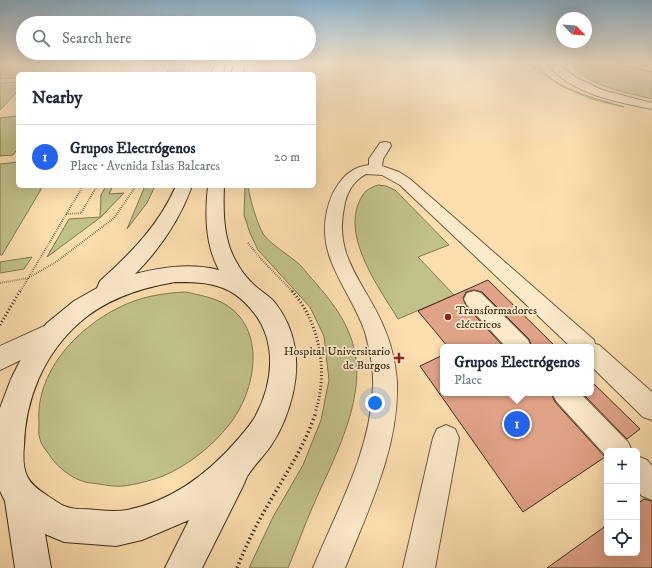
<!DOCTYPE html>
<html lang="en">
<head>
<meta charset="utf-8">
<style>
	body { margin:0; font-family:"IM FELL DW Pica",serif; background:#f6f6f7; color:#1f2937 }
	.controls { position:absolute; right:12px; bottom:12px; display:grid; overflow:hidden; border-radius:6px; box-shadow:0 4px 16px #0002 }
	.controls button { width:36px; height:36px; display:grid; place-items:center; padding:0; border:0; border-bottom:1px solid #e0e1e3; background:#fff; color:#1f2937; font:20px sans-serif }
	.compass { position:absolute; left:556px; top:12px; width:36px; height:36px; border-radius:50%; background:#fff; box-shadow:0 4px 16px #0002; rotate:115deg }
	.you { position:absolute; left:375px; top:403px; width:14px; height:14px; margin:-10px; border:3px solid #fff; border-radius:50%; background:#1a73e8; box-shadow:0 0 0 6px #1a73e833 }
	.badge { display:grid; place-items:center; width:26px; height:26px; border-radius:50%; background:#2563eb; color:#fff; font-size:13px; font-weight:700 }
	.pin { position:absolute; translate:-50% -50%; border:2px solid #fff; box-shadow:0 1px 4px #0006 }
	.popup { position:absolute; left:440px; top:344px; width:154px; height:52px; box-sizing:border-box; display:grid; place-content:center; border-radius:6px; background:#fff; filter:drop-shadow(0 1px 3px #0005); font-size:13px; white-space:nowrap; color:#747a83 }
	.popup b { font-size:15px; color:#1f2937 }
	.popup::after { content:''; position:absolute; left:50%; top:100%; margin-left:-8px; border:8px solid transparent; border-top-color:#fff }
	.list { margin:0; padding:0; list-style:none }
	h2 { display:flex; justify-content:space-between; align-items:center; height:52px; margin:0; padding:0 16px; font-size:17px }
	h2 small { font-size:13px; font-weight:400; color:#747a83 }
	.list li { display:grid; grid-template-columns:26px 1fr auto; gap:12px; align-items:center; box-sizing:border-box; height:64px; padding:0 16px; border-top:1px solid #e0e1e3 }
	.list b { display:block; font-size:15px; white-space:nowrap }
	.list p { margin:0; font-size:13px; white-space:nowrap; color:#747a83 }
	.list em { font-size:13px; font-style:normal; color:#747a83 }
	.icon { flex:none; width:22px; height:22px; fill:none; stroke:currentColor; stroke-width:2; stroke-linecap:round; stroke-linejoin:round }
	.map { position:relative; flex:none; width:652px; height:568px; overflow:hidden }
	.search { position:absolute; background:#fff; box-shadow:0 4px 16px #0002; left:16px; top:16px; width:300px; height:44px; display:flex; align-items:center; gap:10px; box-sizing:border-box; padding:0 14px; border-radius:22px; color:#747a83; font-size:15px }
	.panel { position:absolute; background:#fff; box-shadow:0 4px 16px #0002; left:16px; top:72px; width:300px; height:116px; border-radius:6px }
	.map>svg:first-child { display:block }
</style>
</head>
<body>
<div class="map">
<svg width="652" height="568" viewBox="0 0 652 568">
	<rect width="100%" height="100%" fill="#fcdeaf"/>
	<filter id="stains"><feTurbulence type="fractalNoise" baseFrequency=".005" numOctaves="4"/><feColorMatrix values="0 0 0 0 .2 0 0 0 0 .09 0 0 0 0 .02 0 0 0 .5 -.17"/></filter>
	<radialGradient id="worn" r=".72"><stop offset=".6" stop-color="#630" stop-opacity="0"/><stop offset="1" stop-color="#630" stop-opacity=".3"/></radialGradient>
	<!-- green -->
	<path fill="#c1c18a" stroke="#807852" d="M3,64H51L43,74H18V78L0,79V67Z
		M171,64H186L181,74H165Z
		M528,64H538C551,89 599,99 624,107L591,99L561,86Z
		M571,64H616L652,72V99C626,92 589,87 571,64Z
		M18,82V91L0,110V83Z
		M18,116V148L13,155L0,156V118Z
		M18,162V186H43L2,255H0V164Z
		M378,185L386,186L395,190L449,245L418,257L454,295L398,319C380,289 341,237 360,200C364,191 369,188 378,185Z
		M106,186H113L109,194L124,193L101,217L47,257L69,219L100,217L101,195Z
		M145,186H155L147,203L127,229Z
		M245,186H248C249,196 258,227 264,235C271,245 291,256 301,266C320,289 341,309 351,338C371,393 334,457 313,506C304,526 297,547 288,568H249L273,517L303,465L321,420L329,380L324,336L310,307L258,250L250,233L244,215Z
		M32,257L24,269L0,273V262Z
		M186,292C199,295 211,297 223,303C268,328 256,391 229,425C212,446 189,465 163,476C153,480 134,485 123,486C113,487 101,484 91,483C76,482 58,468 50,456C47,451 41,445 40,439C38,434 39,428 39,423C35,373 76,329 118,308C139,297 162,293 186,292Z"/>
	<!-- building -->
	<path fill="#e1a388" stroke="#3e2e1a" d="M488,280L556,347H532L529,339L482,292L474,290L466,292L463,298L466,306L504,347H448L418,311Z
		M443,355V393H551L555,402L605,457L523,512L420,366Z
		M591,381L640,429L627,439L582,393H591Z
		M644,499L652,501V568H547L607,525V553H637V504Z"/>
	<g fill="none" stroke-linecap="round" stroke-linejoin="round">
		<!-- lane casing -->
		<g stroke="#6e5a3f" stroke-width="2">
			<path id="lane" d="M547,64H557L577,78L602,90L652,103V109C617,102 571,94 547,64Z
				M385,142L390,143L391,146L383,159L382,166L399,172L410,179L594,340L595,344L599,345L652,392V420L643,417L591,366V347H571L400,185L382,175L366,174C353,181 346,193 344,208C333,259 368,286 385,330C392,347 396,366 397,383C399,448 368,510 345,568H313C337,510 370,453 373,388C374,370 370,350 365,332C351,290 316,259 327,211C329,203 331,195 336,188C344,175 353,167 369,165V159L380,143Z
				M474,291L481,293L528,340L531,347H506L467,305L464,299L467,293Z
				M552,393H580L628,442L632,451H607V457L556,401Z
				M446,425L455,429L459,438L435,568H403L433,438L437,429Z
				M637,456L647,460L652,466V500L642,496L637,490Z"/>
		</g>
		<!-- street casing -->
		<g stroke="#6e5a3f" stroke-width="2">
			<path id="street" d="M51,323L60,327L63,334L60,341L0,370V346Z"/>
		</g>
		<!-- secondary casing -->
		<g stroke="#3e2e1a" stroke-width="2">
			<path id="secondary" d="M215,64H225L223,74H211Z
				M234,64H244L243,74H231Z
				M176,186H192C180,219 160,249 135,274C163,267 190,263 219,270C205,244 205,214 208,186H224C223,211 223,241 237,263C240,269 246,277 251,282C258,290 269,295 276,304C296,330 300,362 293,393C289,410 282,429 272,444C265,455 255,464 248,475C246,478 244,484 242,488L202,568H165L189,520L142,540L116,546L64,542L45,534L51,568H15L5,501L0,491V408L11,379L21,359L33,340L47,323L74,301L97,288L100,281C131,253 159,225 176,186ZM175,282C191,282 208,282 223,288C234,292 243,300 250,308C278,339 274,382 255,417C251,424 245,431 239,438C210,472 173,501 127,510C111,513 95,509 79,509C64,508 60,504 48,496C40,491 31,485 27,476C23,468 23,455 24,446C25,399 44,354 79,323C106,299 140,288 175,282Z"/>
		</g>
		<!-- path-far3 -->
		<path stroke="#3e2e1a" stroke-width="1.5" stroke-dasharray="0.5 1" stroke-linecap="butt" d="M618,64L652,72
			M150,74L156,64
			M160,74L166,64
			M186,74L191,64"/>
		<!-- path-far2 -->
		<path stroke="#3e2e1a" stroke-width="2" stroke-dasharray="0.5 1.5" stroke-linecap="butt" d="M66,214L81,213L97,186
			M248,243L262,260L293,292
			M0,283L28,278L56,262L114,218L136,186
			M20,292L83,186"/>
		<!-- path-far1 -->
		<path stroke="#3e2e1a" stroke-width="3" stroke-dasharray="1 2.5" stroke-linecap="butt" d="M292,291C320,323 329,372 315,413
			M0,325L20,291"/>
		<!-- path -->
		<path stroke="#3e2e1a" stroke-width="3.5" stroke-dasharray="1.5 3" stroke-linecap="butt" d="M237,568C245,548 254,529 265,510C283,478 304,448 316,412"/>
		<!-- lane -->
		<use href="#lane" fill="#fdeacb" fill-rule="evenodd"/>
		<!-- street -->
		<use href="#street" fill="#fdeacb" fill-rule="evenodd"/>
		<!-- secondary -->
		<use href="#secondary" fill="#fdeacb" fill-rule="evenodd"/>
	</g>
	<!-- sky -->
	<linearGradient id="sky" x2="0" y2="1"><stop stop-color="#8cb6d3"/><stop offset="0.44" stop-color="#fef0db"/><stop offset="1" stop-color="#fef0db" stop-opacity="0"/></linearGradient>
	<rect width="652" height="144" fill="url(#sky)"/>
	<!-- markers -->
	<g fill="#8f2418" stroke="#fdeacb" stroke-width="1.5">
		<circle cx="448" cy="317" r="4"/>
		<path d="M397 352h4v4h4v4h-4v4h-4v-4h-4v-4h4z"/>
	</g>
	<g text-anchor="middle" stroke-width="3.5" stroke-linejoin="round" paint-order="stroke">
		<!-- poi labels -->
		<g font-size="12" fill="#3e2e1a" stroke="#fdeacb" text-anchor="start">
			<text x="456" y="314">Transformadores<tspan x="456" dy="14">eléctricos</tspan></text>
			<text x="390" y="355" text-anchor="end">Hospital Universitario<tspan x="390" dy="14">de Burgos</tspan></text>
		</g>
	</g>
	<rect width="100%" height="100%" filter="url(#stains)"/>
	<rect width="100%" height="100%" fill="url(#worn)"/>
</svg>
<div class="controls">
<button>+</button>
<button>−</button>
<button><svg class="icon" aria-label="locate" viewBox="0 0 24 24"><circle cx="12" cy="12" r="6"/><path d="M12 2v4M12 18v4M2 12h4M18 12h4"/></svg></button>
</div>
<svg class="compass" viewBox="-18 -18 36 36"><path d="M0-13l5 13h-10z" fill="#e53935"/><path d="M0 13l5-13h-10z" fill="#747a83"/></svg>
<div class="you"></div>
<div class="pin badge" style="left:517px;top:424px">1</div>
<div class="popup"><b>Grupos Electrógenos</b>Place</div>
<div class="search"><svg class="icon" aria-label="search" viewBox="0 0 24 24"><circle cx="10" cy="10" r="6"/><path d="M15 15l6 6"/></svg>Search here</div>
<section class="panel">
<h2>Nearby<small></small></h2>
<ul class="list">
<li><span class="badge">1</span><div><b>Grupos Electrógenos</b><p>Place · Avenida Islas Baleares</p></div><em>20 m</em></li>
</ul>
</section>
</div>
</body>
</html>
